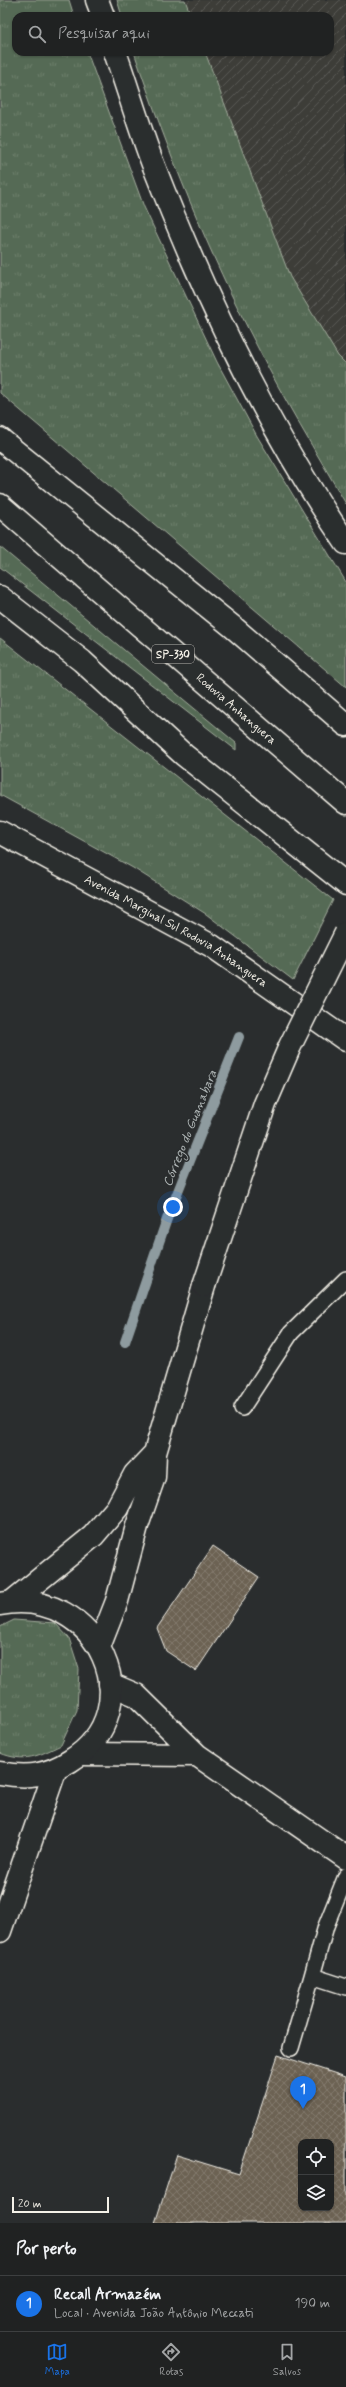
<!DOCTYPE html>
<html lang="pt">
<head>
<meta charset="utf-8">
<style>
	body { margin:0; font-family:Mynerve,sans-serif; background:#282a2a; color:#f1f3f6 }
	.controls { position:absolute; right:12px; bottom:12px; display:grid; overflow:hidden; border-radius:8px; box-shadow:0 1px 3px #0004 }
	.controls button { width:36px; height:36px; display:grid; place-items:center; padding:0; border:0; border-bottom:1px solid #3d3f40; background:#202222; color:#f1f3f6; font:20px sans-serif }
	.scale { position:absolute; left:12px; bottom:10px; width:97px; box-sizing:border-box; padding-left:4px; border:2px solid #f4f1e8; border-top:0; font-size:11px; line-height:14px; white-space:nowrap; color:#f4f1e8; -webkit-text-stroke:3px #2a2d2e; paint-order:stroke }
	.you { position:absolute; left:173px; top:1207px; width:14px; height:14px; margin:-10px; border:3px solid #fff; border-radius:50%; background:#1a73e8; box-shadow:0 0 0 6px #1a73e833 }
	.badge { display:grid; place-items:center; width:26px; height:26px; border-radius:50%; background:#1a73e8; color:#fff; font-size:13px; font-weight:700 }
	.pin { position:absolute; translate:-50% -33px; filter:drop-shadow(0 1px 2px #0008) }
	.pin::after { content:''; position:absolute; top:21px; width:14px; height:12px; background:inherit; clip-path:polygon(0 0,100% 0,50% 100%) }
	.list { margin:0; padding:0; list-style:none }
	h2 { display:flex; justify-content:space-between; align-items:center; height:52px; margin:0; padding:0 16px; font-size:17px }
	h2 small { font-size:13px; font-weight:400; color:#a2a4a5 }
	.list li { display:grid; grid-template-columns:26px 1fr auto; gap:12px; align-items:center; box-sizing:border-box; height:56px; padding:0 16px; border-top:1px solid #3d3f40 }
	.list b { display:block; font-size:15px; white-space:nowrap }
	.list p { margin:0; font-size:13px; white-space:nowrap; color:#a2a4a5 }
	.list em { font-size:13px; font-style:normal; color:#a2a4a5 }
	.icon { flex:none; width:22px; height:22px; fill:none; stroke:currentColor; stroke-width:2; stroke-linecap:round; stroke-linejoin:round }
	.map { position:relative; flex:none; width:346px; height:2223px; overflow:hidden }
	.search { position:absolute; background:#202222; box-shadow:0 1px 3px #0004; left:12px; right:12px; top:12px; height:44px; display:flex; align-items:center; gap:10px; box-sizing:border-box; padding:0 14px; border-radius:12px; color:#a2a4a5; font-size:15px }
	.sheet { height:108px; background:#202222 }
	nav { display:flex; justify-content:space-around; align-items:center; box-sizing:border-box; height:56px; border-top:1px solid #3d3f40; background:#202222; font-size:11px; color:#a2a4a5 }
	nav a { display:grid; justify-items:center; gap:2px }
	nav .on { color:#1a73e8 }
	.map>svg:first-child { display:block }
</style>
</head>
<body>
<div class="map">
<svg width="346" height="2223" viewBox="0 0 346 2223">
	<defs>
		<pattern id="industrial-furrows" width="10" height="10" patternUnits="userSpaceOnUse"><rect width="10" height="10" fill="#3e3d39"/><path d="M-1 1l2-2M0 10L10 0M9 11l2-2" fill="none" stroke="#5a5a56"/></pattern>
		<pattern id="grass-tufts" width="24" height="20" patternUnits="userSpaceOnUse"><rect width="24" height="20" fill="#556a54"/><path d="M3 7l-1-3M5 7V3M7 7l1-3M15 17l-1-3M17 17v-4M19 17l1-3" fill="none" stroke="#6e806d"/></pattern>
		<pattern id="building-cross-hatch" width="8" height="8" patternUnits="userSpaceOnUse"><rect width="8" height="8" fill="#6c6253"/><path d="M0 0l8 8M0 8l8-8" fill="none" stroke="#82796c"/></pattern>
	</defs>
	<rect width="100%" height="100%" fill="#2a2d2e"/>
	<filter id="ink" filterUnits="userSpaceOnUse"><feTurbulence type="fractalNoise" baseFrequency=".025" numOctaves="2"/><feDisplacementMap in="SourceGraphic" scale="8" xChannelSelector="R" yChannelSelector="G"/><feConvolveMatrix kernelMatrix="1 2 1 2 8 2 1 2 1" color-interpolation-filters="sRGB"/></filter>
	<g filter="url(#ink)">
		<!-- industrial -->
		<path fill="url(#industrial-furrows)" d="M185,0H346V364L338,356L290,277L205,52H330V16H191Z"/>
		<!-- grass -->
		<path fill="url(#grass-tufts)" stroke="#a4ae9e" d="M0,0H69L74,16H16V52H87L144,207L217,362L257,436L346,582V687L0,393Z
			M117,0H185L191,16H122Z
			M134,52H205L290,277L338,356L346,364V504C316,452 284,400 257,346C208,252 168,152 134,52Z
			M0,547L236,743V750L0,567Z
			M0,638L333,900L293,980L206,914L133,868L0,795Z
			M14,1620L55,1623L69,1638L79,1669L77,1710L61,1745C38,1756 25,1763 0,1753V1627Z"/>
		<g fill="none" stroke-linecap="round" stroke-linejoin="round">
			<!-- stream -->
			<path stroke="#8e9b9f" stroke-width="10" d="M125,1342L167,1219L239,1037"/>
		</g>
		<!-- building -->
		<path fill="url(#building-cross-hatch)" stroke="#f4f1e8" fill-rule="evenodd" d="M213,1546L259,1577L196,1671L166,1651L157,1628Z
			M278,2055L346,2077V2223H155L177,2155L239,2174ZM301,2142H331V2208H301Z"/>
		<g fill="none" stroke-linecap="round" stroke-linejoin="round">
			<!-- service casing -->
			<g stroke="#f4f1e8" stroke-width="18">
				<path id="service" d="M242,1408L291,1333L346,1279
					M346,1876L326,1926L312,1976L346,1987
					M291,2048L312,1976"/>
			</g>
			<!-- secondary casing -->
			<g stroke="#f4f1e8" stroke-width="25">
				<path id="secondary" d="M110,1684L136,1695L197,1755L346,1858
					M81,1754L197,1755"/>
			</g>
			<!-- primary casing -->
			<g stroke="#f4f1e8" stroke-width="25">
				<path id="primary" d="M13,1601L93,1536L117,1508L135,1474L155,1453
					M0,1604C97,1585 154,1709 70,1761C46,1776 27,1778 0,1773
					M99,1647L117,1601L137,1526L154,1477L155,1453L204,1286
					M0,1931L55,1771"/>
			</g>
			<!-- trunk casing -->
			<g stroke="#f4f1e8" stroke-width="25">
				<g id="trunk">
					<path id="s1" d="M0,832L212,946L346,1040"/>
				</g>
			</g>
			<!-- motorway casing -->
			<g stroke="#f4f1e8" stroke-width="25">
				<g id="motorway">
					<path d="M97,0L103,16"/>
					<path d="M115,52C128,89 139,127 153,164C204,296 266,426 346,543"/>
					<path d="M0,439L233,627L346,725"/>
					<path id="s2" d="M0,505L346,803"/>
					<path d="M0,597L82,661L184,755L346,884"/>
				</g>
			</g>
			<!-- service -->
			<use href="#service" stroke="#2a2d2e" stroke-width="15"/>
			<!-- secondary -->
			<use href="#secondary" stroke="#2a2d2e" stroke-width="22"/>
			<!-- primary -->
			<use href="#primary" stroke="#2a2d2e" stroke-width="22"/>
			<!-- trunk -->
			<use href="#trunk" stroke="#2a2d2e" stroke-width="22"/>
			<!-- motorway -->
			<use href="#motorway" stroke="#2a2d2e" stroke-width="22"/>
			<!-- primary-bridge casing -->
			<g stroke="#f4f1e8" stroke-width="25" stroke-linecap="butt">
				<path id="primary-bridge" d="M204,1286L265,1104L290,1046L346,933"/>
			</g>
			<!-- primary-bridge -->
			<use href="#primary-bridge" stroke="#2a2d2e" stroke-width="22"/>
		</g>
	</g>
	<g text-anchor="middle" stroke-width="3" stroke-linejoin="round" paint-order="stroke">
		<!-- shield labels -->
		<rect fill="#2a2d2e" stroke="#b7b6b0" stroke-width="1" x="152" y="645" width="42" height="18" rx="3"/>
		<g font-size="11" font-weight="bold" fill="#f4f1e8">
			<text x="173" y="658">SP-330</text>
		</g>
		<!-- street labels -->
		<g font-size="12" fill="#f4f1e8" stroke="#2a2d2e">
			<text dy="4" stroke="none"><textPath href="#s2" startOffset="312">Rodovia Anhanguera</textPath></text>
			<text dy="4" stroke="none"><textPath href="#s1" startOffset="202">Avenida Marginal Sul Rodovia Anhanguera</textPath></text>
		</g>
		<!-- water labels -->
		<g font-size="13" font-style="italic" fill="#b0b7b7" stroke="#2a2d2e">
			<text transform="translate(189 1128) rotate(-68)" y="5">Córrego do Guanabara</text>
		</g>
	</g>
</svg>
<div class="controls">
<button><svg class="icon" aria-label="locate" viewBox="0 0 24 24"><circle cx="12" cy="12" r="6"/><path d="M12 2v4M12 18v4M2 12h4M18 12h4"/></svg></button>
<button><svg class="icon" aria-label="layers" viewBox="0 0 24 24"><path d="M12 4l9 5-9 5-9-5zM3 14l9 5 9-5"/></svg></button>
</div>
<div class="scale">20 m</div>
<div class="you"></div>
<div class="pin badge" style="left:303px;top:2109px">1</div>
<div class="search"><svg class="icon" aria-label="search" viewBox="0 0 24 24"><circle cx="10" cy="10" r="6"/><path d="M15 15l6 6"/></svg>Pesquisar aqui</div>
</div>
<section class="sheet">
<h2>Por perto<small></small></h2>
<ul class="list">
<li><span class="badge">1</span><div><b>Recall Armazém</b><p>Local · Avenida João Antônio Meccati</p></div><em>190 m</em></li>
</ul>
</section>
<nav>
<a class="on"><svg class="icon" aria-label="map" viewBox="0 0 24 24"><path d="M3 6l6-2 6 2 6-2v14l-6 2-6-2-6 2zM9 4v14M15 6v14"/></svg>Mapa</a>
<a><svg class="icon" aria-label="directions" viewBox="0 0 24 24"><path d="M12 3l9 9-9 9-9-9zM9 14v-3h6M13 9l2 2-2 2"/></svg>Rotas</a>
<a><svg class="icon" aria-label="saved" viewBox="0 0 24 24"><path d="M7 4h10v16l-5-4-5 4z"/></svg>Salvos</a>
</nav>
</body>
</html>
